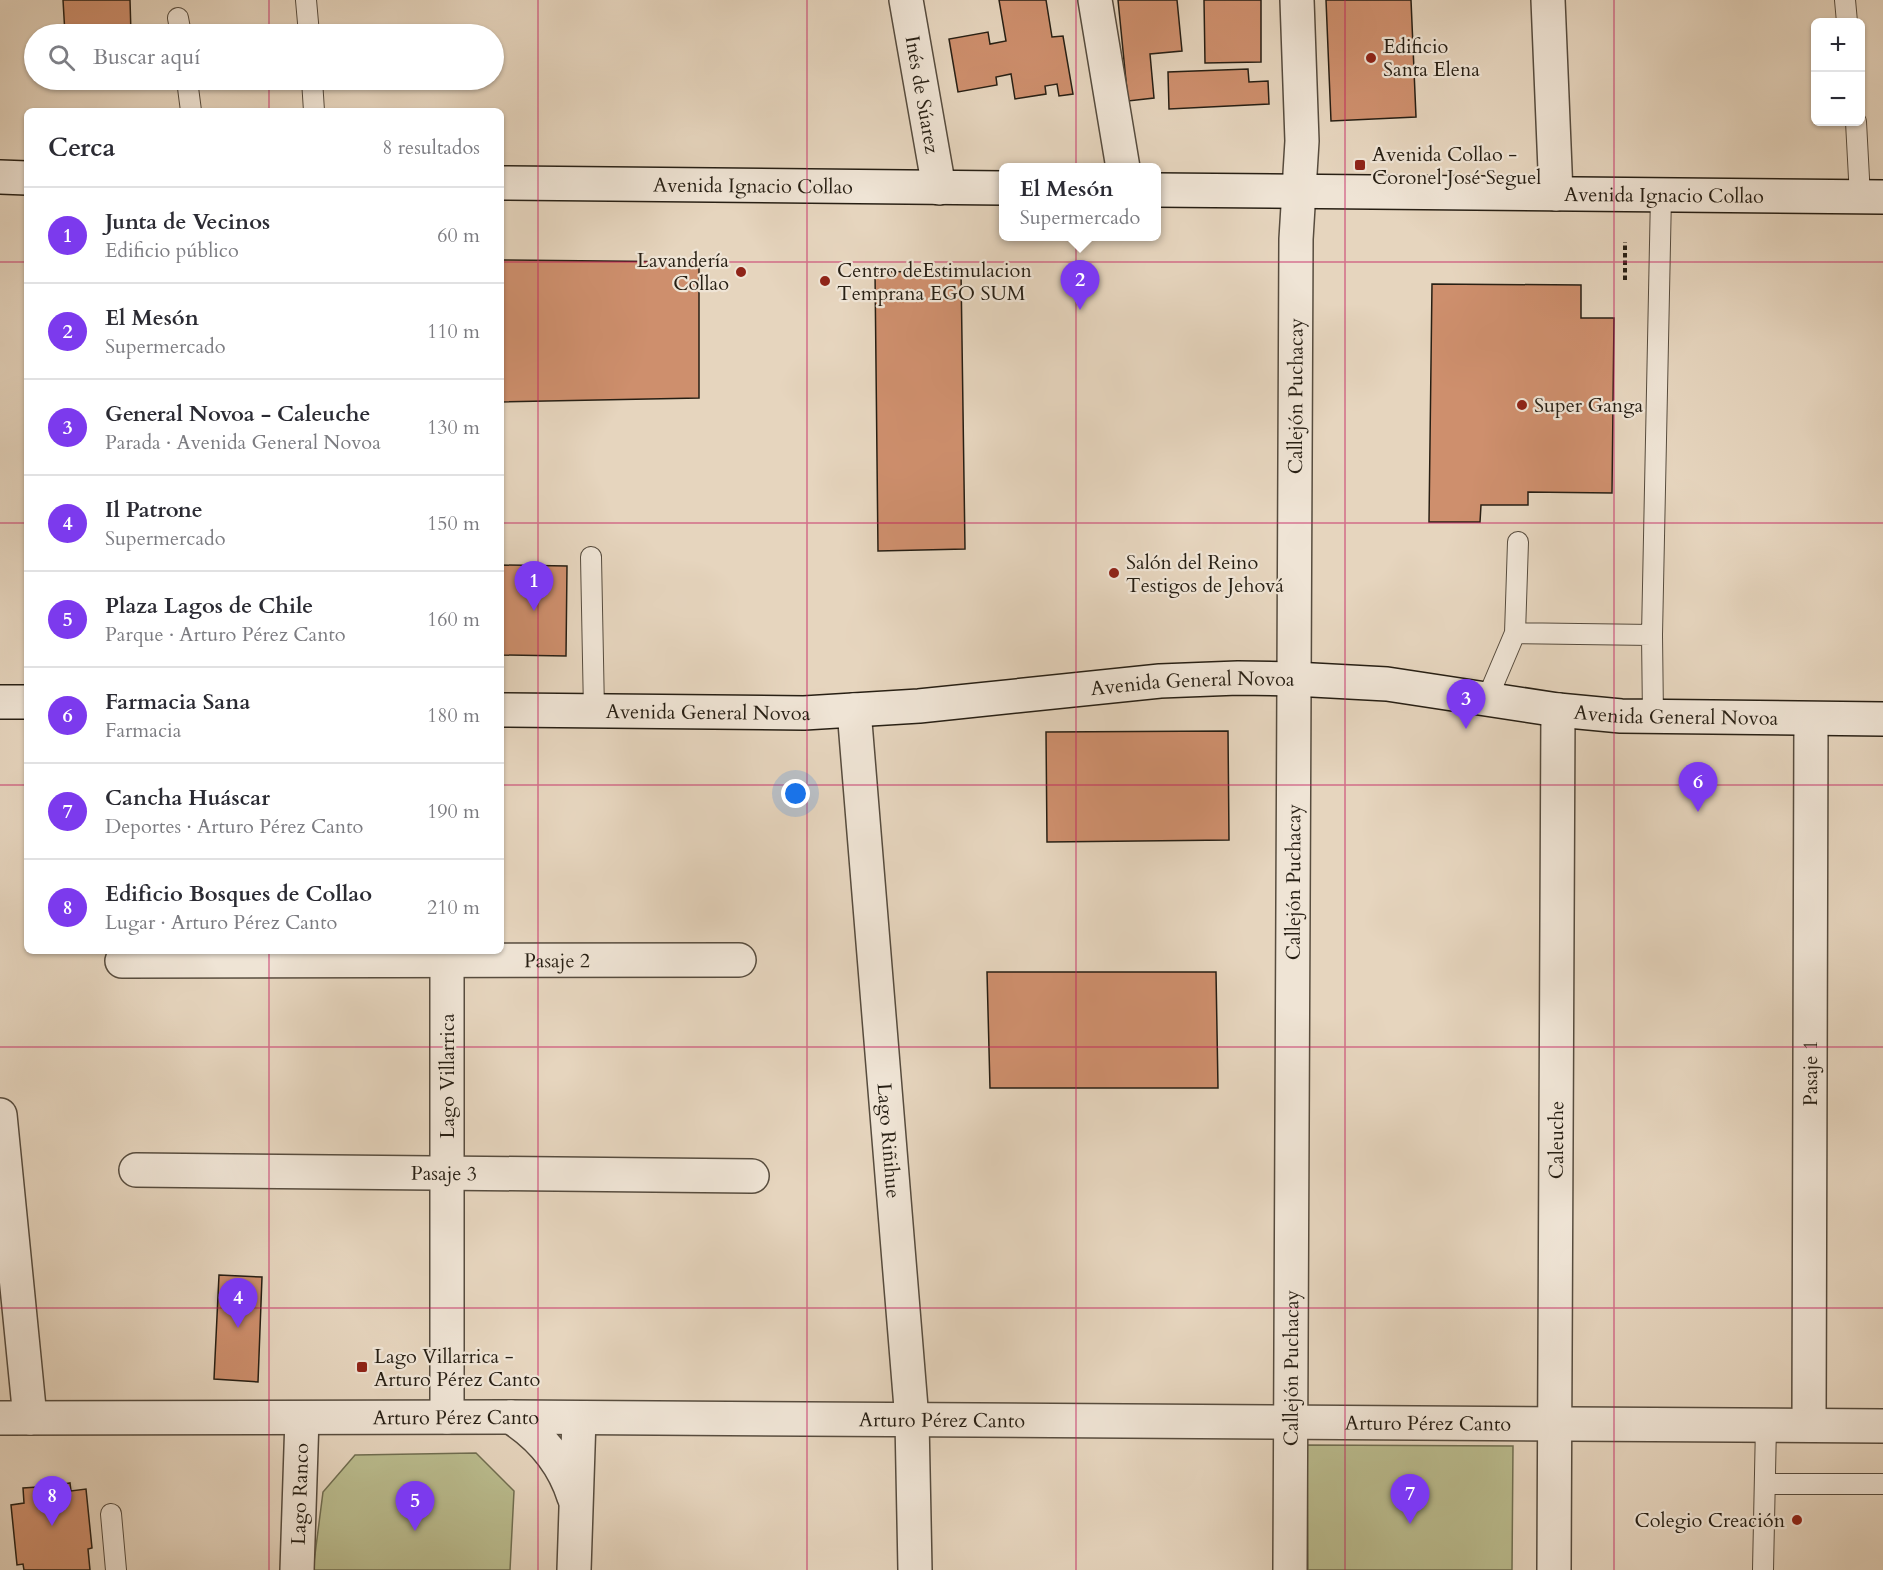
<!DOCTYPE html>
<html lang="es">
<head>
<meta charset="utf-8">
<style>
	body { margin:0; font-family:Cardo,serif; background:#f2f2f3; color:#2b2b33 }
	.controls { position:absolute; right:18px; top:18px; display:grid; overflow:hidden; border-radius:9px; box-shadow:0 2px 4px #0004 }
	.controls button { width:54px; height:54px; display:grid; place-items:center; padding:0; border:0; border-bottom:2px solid #e1e1e2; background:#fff; color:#2b2b33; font:30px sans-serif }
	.you { position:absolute; left:796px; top:794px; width:21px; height:21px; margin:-15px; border:4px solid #fff; border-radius:50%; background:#1a73e8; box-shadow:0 0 0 9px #1a73e833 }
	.badge { display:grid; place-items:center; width:39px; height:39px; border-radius:50%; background:#7c3aed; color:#fff; font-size:20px; font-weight:700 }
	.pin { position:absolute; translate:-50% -50px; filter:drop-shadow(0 2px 3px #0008) }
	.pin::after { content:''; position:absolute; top:32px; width:21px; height:18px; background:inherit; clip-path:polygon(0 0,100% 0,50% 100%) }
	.popup { position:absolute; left:999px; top:163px; width:162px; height:78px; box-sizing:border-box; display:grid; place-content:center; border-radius:9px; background:#fff; filter:drop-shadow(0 2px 4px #0005); font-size:20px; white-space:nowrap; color:#7c7c81 }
	.popup b { font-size:22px; color:#2b2b33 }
	.popup::after { content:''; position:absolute; left:50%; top:100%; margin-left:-12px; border:12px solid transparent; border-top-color:#fff }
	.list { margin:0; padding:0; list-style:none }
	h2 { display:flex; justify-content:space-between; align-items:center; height:78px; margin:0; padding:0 24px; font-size:26px }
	h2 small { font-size:20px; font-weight:400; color:#7c7c81 }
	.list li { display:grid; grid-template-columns:39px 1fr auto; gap:18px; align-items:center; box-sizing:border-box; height:96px; padding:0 24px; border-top:2px solid #e1e1e2 }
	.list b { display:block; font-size:22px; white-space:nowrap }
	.list p { margin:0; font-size:20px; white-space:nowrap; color:#7c7c81 }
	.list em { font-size:20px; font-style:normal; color:#7c7c81 }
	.icon { flex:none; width:33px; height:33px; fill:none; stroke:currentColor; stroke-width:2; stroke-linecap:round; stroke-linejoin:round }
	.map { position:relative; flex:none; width:1883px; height:1570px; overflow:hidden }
	.search { position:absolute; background:#fff; box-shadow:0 2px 4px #0004; left:24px; top:24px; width:480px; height:66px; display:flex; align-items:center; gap:15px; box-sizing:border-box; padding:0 21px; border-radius:33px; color:#7c7c81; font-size:22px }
	.panel { position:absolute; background:#fff; box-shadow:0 2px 4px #0004; left:24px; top:108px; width:480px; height:846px; border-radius:9px }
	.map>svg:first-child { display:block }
</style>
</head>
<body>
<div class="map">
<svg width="1883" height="1570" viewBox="0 0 1883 1570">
	<rect width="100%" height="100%" fill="#e6d5be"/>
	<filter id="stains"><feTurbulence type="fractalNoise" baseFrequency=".00333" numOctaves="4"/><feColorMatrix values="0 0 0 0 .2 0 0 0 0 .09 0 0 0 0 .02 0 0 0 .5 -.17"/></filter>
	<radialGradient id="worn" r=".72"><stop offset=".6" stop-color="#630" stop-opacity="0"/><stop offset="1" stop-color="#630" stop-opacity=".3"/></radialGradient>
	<!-- green -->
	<path fill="#babc8e" stroke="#706e51" stroke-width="1.5" d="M1307,1445L1513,1446L1512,1570H1308Z
		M476,1453L514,1491L510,1570H313L323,1492L355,1455Z"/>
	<!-- building -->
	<path fill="#ce8f6d" stroke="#271f14" stroke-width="1.5" d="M63,0H130L131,34H65Z
		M999,0H1046L1052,37L1063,36L1073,94L1059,96L1057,84L1045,86L1046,94L1015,99L1011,74L996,77L997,85L958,92L949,39L988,32L990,44L1006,41Z
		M1118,0H1177L1182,51L1150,54L1154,98L1128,101Z
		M1204,0H1261V62L1205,63Z
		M1326,0H1411L1416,117L1331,121Z
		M1248,69L1249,82L1268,81L1269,104L1169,109L1168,72Z
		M501,260L699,262V398L501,402Z
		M961,271L965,549L878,551L875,272Z
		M1432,284L1581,285V318H1614L1612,493L1528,492V505H1481L1480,522H1429Z
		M501,565L567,566L566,656L501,655Z
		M1228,731L1229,840L1047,842L1046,732Z
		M987,972H1216L1218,1088H990Z
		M219,1275L262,1277L258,1382L214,1379Z
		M70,1483L71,1491L86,1489L92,1548L88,1549L90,1570H24L23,1564L17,1565L11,1505L24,1503L23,1488L38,1487V1489Z"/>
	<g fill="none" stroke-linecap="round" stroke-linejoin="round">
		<!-- lane casing -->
		<g stroke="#574c3e" stroke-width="22">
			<path id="lane" d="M306,0L309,34
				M1845,0L1847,22
				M178,18L181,34
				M187,80L191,111
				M312,80L314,111
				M1856,122L1860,197
				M591,557L594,711
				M1515,633L1652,635
				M1487,699L1515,633L1518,542
				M1653,717L1652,635L1661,195
				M1765,1484H1883
				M111,1514L116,1570
				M1763,1570L1766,1425"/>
		</g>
		<!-- street casing -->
		<g stroke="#574c3e" stroke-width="36">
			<g id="street">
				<path id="s1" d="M906,0L939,188"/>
				<path d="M1095,0L1123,168"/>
				<path d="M1548,0L1556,194"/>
				<path id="s2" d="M854,710L912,1420L915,1570"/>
				<path id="s3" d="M122,961L739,960"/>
				<path d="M0,1115L30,1418"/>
				<path id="s4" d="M136,1170L752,1176"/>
				<path d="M447,1417V951"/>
				<path d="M511,1417C542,1437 563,1462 574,1497"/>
				<path id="s5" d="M0,1418L511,1417L1883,1426"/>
				<path id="s6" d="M1809,1425L1811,719"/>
				<path id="s7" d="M297,1570L302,1418"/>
				<path d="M574,1570L579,1418"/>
				<path id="s8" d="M1290,1570L1296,239L1302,141L1297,0"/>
				<path id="s9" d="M1554,1570L1558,710"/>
			</g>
		</g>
		<!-- secondary casing -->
		<g stroke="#271f14" stroke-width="36">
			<g id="secondary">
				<path d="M0,177L27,178"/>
				<path id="s10" d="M501,183L1004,188"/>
				<path id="s11" d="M1156,190L1883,197"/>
				<path d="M0,702H27"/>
				<path id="s12" d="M501,710L804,713L919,706L1160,681L1238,678L1294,679L1387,684L1558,710L1621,716L1883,719"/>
			</g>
		</g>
		<!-- path -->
		<path stroke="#271f14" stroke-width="4" stroke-dasharray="4.5 3" stroke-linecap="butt" d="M1625,280V242"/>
		<!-- lane -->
		<use href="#lane" stroke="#efe4d5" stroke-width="20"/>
		<!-- street -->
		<use href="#street" stroke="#efe4d5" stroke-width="33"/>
		<!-- secondary -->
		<use href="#secondary" stroke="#efe4d5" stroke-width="33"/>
	</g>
	<!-- grid -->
	<path fill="none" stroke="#c2185b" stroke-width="1.5" stroke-opacity="0.55" d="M269,0V34M538,0V1570M807,0V1570M1076,0V1570M1345,0V1570M1614,0V1570M269,80V111M0,262H27M501,262H1883M0,523H27M501,523H1883M0,785H27M501,785H1883M269,951V1570M0,1047H1883M0,1308H1883"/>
	<!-- markers -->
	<g fill="#8f2418" stroke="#efe4d5" stroke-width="2">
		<circle cx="1371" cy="58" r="6"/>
		<rect x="1354" y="159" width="12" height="12" rx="3"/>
		<circle cx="741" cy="272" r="6"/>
		<circle cx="825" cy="281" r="6"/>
		<circle cx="1522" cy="405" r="6"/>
		<circle cx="1114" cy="573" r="6"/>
		<rect x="356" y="1361" width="12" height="12" rx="3"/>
		<circle cx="1797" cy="1520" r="6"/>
	</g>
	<g text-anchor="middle" stroke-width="4.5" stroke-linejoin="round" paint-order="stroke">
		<!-- poi labels -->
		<g font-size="20" fill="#271f14" stroke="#efe4d5" text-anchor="start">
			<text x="1383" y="53">Edificio<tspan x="1383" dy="23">Santa Elena</tspan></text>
			<text x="1372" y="161">Avenida Collao -<tspan x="1372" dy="23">Coronel José Seguel</tspan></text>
			<text x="729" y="267" text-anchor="end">Lavandería<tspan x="729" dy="23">Collao</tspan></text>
			<text x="837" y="277">Centro deEstimulacion<tspan x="837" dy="23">Temprana EGO SUM</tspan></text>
			<text x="1534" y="412">Super Ganga</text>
			<text x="1126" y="569">Salón del Reino<tspan x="1126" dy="23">Testigos de Jehová</tspan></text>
			<text x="374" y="1363">Lago Villarrica -<tspan x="374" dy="23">Arturo Pérez Canto</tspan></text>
			<text x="1785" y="1527" text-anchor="end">Colegio Creación</text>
		</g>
		<!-- street labels -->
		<g font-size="20" fill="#271f14" stroke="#efe4d5">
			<text dy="7" stroke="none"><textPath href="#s1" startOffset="96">Inés de Súarez</textPath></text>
			<text dy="7" stroke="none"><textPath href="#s10" startOffset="252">Avenida Ignacio Collao</textPath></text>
			<text dy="7" stroke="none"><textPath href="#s11" startOffset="508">Avenida Ignacio Collao</textPath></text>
			<text dy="7" stroke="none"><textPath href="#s8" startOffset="1174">Callejón Puchacay</textPath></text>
			<text dy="7" stroke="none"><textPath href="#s12" startOffset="693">Avenida General Novoa</textPath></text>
			<text dy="7" stroke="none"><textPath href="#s12" startOffset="207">Avenida General Novoa</textPath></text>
			<text dy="7" stroke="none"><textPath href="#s12" startOffset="1179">Avenida General Novoa</textPath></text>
			<text dy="7" stroke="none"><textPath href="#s8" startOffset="688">Callejón Puchacay</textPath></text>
			<text dy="7" stroke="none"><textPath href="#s3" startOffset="435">Pasaje 2</textPath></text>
			<text dy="7" stroke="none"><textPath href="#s6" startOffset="352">Pasaje 1</textPath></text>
			<text transform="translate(447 1076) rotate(-90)" y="7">Lago Villarrica</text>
			<text dy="7" stroke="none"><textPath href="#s2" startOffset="432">Lago Riñihue</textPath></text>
			<text dy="7" stroke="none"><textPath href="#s9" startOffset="430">Caleuche</textPath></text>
			<text dy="7" stroke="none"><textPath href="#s4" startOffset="308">Pasaje 3</textPath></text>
			<text dy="7" stroke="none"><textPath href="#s8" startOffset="202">Callejón Puchacay</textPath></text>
			<text dy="7" stroke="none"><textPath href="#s5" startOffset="456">Arturo Pérez Canto</textPath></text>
			<text dy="7" stroke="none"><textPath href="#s5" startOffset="942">Arturo Pérez Canto</textPath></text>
			<text dy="7" stroke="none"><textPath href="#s5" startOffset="1428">Arturo Pérez Canto</textPath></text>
			<text dy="7" stroke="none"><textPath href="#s7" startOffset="76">Lago Ranco</textPath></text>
		</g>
	</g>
	<rect width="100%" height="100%" filter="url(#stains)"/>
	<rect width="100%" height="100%" fill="url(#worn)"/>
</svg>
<div class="controls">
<button>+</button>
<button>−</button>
</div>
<div class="you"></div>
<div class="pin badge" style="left:534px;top:611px">1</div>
<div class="pin badge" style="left:1080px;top:310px">2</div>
<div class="popup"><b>El Mesón</b>Supermercado</div>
<div class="pin badge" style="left:1466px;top:729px">3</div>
<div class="pin badge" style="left:238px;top:1328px">4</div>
<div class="pin badge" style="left:415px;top:1531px">5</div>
<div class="pin badge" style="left:1698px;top:812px">6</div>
<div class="pin badge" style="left:1410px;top:1524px">7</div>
<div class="pin badge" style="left:52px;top:1526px">8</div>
<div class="search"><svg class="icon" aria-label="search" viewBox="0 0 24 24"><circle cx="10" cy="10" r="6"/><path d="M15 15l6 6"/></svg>Buscar aquí</div>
<section class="panel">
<h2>Cerca<small>8 resultados</small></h2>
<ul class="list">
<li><span class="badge">1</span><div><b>Junta de Vecinos</b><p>Edificio público</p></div><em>60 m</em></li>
<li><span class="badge">2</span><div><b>El Mesón</b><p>Supermercado</p></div><em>110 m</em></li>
<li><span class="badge">3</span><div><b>General Novoa - Caleuche</b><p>Parada · Avenida General Novoa</p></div><em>130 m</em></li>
<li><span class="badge">4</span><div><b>Il Patrone</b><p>Supermercado</p></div><em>150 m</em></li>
<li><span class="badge">5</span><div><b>Plaza Lagos de Chile</b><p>Parque · Arturo Pérez Canto</p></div><em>160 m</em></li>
<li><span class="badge">6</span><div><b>Farmacia Sana</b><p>Farmacia</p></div><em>180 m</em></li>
<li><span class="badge">7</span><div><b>Cancha Huáscar</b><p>Deportes · Arturo Pérez Canto</p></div><em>190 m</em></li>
<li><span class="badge">8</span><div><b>Edificio Bosques de Collao</b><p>Lugar · Arturo Pérez Canto</p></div><em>210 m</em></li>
</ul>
</section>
</div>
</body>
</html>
